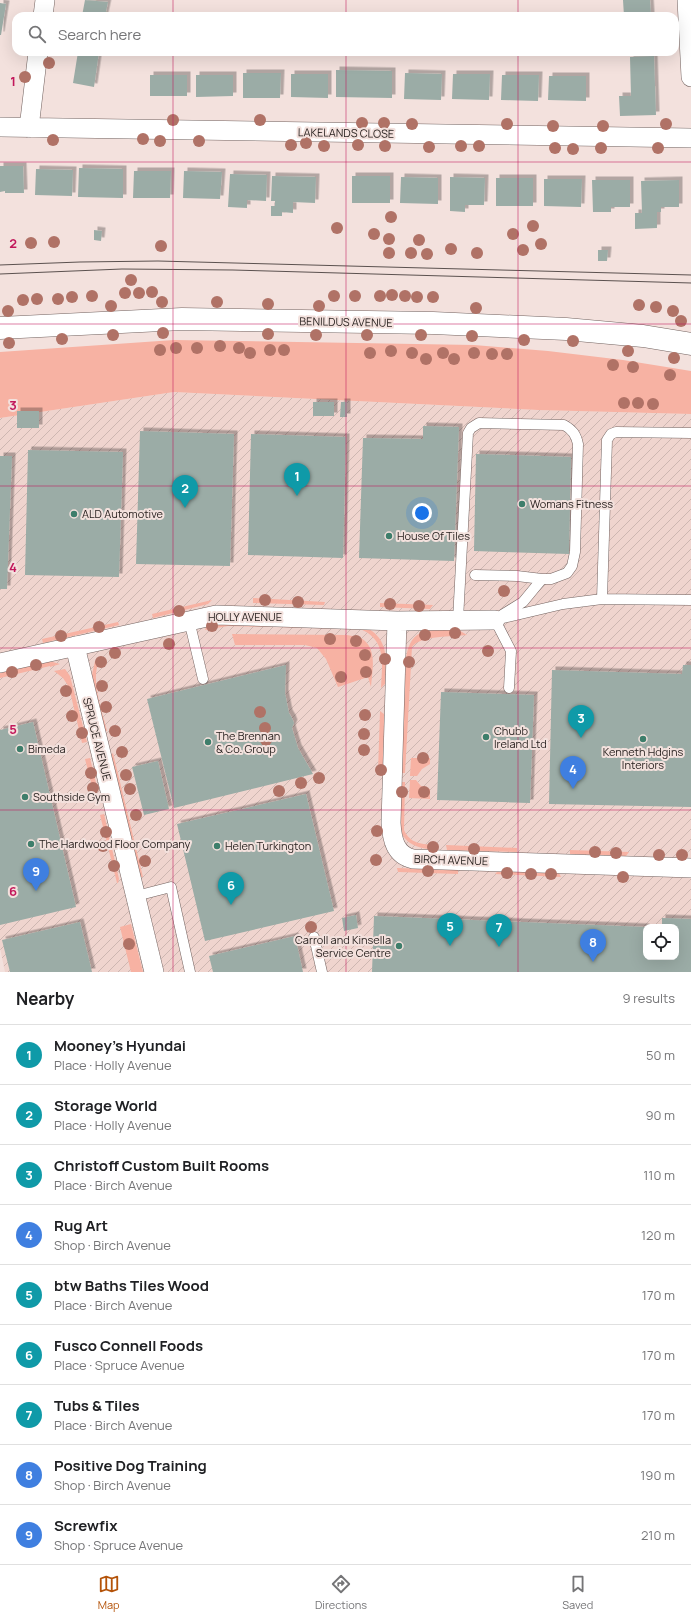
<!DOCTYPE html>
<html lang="en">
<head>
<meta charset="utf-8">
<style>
	body { margin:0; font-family:Manrope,sans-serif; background:#f2f2f2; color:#202124 }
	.controls { position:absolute; right:12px; bottom:12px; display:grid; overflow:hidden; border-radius:8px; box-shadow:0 4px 16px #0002 }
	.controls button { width:36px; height:36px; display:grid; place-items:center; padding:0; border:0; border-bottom:1px solid #e0e0e0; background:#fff; color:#202124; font:20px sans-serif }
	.you { position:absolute; left:422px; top:513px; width:14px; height:14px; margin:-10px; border:3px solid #fff; border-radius:50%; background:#1a73e8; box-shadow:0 0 0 6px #1a73e833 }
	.badge { display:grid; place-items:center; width:26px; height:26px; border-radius:50%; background:#b45309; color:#fff; font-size:13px; font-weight:700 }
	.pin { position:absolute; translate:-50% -33px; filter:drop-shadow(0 1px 2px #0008) }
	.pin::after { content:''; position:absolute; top:21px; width:14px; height:12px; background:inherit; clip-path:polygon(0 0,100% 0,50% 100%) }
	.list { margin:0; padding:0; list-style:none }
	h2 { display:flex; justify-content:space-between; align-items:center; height:52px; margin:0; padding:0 16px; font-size:17px }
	h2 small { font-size:13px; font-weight:400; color:#757577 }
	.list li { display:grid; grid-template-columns:26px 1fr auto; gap:12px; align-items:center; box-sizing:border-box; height:60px; padding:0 16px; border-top:1px solid #e0e0e0 }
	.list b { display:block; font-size:15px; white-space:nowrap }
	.list p { margin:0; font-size:13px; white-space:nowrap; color:#757577 }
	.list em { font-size:13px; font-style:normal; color:#757577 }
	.icon { flex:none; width:22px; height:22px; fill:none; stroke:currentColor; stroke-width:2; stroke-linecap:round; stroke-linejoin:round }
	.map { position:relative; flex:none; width:691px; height:972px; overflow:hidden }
	.search { position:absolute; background:#fff; box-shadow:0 4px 16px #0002; left:12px; right:12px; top:12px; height:44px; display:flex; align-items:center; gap:10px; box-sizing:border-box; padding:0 14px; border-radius:12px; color:#757577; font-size:15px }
	.sheet { height:592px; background:#fff }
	nav { display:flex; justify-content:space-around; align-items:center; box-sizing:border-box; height:56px; border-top:1px solid #e0e0e0; background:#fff; font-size:11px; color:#757577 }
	nav a { display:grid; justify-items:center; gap:2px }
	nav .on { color:#b45309 }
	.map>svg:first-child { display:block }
</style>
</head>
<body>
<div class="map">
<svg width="691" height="972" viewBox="0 0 691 972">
	<defs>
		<pattern id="industrial-furrows" width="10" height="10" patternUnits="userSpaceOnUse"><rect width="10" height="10" fill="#efd4ce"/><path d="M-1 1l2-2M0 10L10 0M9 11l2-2" fill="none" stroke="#cdb6b1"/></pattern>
		<filter id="shadow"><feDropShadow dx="3.5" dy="-3.5" stdDeviation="0" flood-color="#0004"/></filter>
	</defs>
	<rect width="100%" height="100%" fill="#f3e1dd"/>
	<!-- industrial -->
	<path fill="url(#industrial-furrows)" fill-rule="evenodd" d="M174,392L538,410L691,414V972H5L0,948V418ZM646,927H676V957H646Z"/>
	<!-- grass -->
	<path fill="#f7b2a3" d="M174,340L474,345L548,351L623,360L691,371V414L538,410L174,392L0,418V352Z
		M253,598L325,602L324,605L253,603Z
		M212,600L208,604L153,618L152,614Z
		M380,603L433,605L430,609L380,607Z
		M118,622L119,625L43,643L42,639Z
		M222,622L363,626C390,638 386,659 385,684L381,688C382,663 387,640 360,629L228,626L205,630L207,625Z
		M457,629L467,635C453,637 421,635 412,647L405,773H401L406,658C411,626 430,630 457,629Z
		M232,634L346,635C352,636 360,636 365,641C377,652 372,672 371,687L368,677L338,687L326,659L317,648L305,645H235Z
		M49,661L60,664L50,667V666L0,678V673Z
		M95,661L99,662C90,680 103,713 107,731H103L91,679Z
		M65,669L70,676L87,742L82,743L69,687L63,678L54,671Z
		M380,711L384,714V718L383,772L378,773Z
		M113,753L143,877H139L111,755Z
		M90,758L98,791L93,790L85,759Z
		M411,758H430V764L422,769L417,776H410Z
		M410,780H416L421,786L430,789V799L409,798Z
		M401,782H405L404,830C410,844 422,844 436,845L435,850C388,846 400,818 401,782Z
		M104,814L119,879L118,883H117L100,815Z
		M446,845L517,848V852L447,850Z
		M570,850L629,852L626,856L570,854Z
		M397,868L458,870V874L398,872Z
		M498,871L559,873L561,877L495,874Z
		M131,924L143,972H131L120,927Z"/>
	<!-- building -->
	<path fill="#9baca6" filter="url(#shadow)" d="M85,0L108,2L105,16H82Z
		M623,0H650L651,16H624Z
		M0,3L6,4L1,35H0Z
		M78,52H99L94,87L73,83Z
		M654,56L656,115L620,116L619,96H631L630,57Z
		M336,70L392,71V98L336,97Z
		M243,73H281L280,98H243Z
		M405,73L442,74L441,100L404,99Z
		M291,74H328V98L291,97Z
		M453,74H490L489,100L452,99Z
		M150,75H187V96H150Z
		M196,75H233V96L196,97Z
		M502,75H539L538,101L501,100Z
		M549,76H586V101L548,100Z
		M0,166H23L24,193H5V191L0,192Z
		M79,168L123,169V198L78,197Z
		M36,169L73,170L72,196L35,195Z
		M134,171H171L170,198H133Z
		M184,171L222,172L220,199L183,198Z
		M230,174L267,175L266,201L247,200V208L228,207Z
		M272,176L316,177L315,203L293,202V213L282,212V216H271V206H275V201H271Z
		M352,176H390V203H352Z
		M401,177L438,178V204L400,203Z
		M450,177L485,178L484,205H465V212L450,211Z
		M496,178H533V206H496Z
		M544,179H582L581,207L544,206Z
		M592,180H630V207H611V212H593Z
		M679,180V207H661V212H657V228L635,229V213H642L641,181Z
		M94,230L102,231L101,241L94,240Z
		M598,250H608L607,261H598Z
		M313,402H334V416H313Z
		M341,402H347V417H340Z
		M17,411H39V428H17Z
		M423,426L459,427L454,561L359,558L363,438L423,439Z
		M140,431L234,434L230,566L136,564Z
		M251,434L346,437L343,558L248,555Z
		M28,450L123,452L119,577L25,575Z
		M476,454L571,457L569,554L474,551Z
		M0,456H12L7,589H0Z
		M286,665L285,693L289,713L292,718L294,723L292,728L298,748L313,774L174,808L147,699Z
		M683,665H691V807L549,804L552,670L682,674Z
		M441,692L534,695L530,803L437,800Z
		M33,722L76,907L0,925V730Z
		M158,761L169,809L144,815L132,767Z
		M306,794L334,911L205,941L177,824Z
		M356,915L358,928L344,931L342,918Z
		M374,916L646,927V957H676V927H662V918L691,919V972H372Z
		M80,922L92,972H10L2,940Z
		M295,936L303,972H213L209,956Z"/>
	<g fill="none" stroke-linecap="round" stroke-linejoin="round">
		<!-- service casing -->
		<g stroke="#736360" stroke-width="11">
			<path id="service" d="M602,599L607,440L611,434L616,432L691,433
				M502,615L523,602L542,579
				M189,620L203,679
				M458,620L468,433L471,428L479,423L564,425C573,430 576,435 578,444L575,552L572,566L567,573L551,579H542L517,576L475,575
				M495,620L563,604L602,599L691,600
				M495,620L511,651L509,688
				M136,896L171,887L190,972
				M314,937L322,972"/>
		</g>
		<!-- minor casing -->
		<g stroke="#736360" stroke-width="20">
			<path id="minor" d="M687,0L691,77
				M43,16L45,0
				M0,127L691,138
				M29,128L38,52
				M397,621L391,823C392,839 395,855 413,859L691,868
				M75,646L154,972
				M0,663L216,615L397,621L495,620"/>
		</g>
		<!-- tertiary casing -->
		<g stroke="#736360" stroke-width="23">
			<path id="tertiary" d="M0,328L182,319L433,323L566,329L643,336L691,344"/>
		</g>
		<!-- service -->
		<use href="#service" stroke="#fff" stroke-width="10"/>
		<!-- minor -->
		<use href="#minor" stroke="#fff" stroke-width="19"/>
		<!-- tertiary -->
		<use href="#tertiary" stroke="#fff" stroke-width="22"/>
		<!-- tram -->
		<path stroke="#5b514f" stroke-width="1" d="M0,265L80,262L158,261L691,275
			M0,274L122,269L233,270L691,283"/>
	</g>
	<!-- trees -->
	<g fill="#b07266">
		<circle cx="49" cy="63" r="6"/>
		<circle cx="25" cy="77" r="6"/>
		<circle cx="173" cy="120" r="6"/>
		<circle cx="260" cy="120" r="6"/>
		<circle cx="362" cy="123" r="6"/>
		<circle cx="384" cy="123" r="6"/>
		<circle cx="412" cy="124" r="6"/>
		<circle cx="507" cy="124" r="6"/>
		<circle cx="666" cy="124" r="6"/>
		<circle cx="553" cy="126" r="6"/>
		<circle cx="603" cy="126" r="6"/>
		<circle cx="143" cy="139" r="6"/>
		<circle cx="53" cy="140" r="6"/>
		<circle cx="160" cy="141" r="6"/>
		<circle cx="199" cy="141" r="6"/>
		<circle cx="306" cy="143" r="6"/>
		<circle cx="291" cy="145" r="6"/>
		<circle cx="358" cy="145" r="6"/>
		<circle cx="324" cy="146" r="6"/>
		<circle cx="385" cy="146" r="6"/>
		<circle cx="461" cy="146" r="6"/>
		<circle cx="479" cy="146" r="6"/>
		<circle cx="429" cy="147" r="6"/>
		<circle cx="555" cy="148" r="6"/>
		<circle cx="601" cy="148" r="6"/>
		<circle cx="658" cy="148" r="6"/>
		<circle cx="573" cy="149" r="6"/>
		<circle cx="391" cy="217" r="6"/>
		<circle cx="533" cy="226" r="6"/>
		<circle cx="337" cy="228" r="6"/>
		<circle cx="374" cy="234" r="6"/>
		<circle cx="513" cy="234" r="6"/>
		<circle cx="389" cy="239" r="6"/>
		<circle cx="419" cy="240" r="6"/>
		<circle cx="54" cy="242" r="6"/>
		<circle cx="31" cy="243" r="6"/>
		<circle cx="541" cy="244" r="6"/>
		<circle cx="161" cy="246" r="6"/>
		<circle cx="451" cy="249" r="6"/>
		<circle cx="523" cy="250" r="6"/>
		<circle cx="389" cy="253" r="6"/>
		<circle cx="411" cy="253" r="6"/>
		<circle cx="477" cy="253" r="6"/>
		<circle cx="427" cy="254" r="6"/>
		<circle cx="131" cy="280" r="6"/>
		<circle cx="152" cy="292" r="6"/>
		<circle cx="125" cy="293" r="6"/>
		<circle cx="139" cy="293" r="6"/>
		<circle cx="392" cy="295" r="6"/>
		<circle cx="92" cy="296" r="6"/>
		<circle cx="334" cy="296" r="6"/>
		<circle cx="355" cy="296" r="6"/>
		<circle cx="380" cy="296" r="6"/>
		<circle cx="405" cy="296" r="6"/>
		<circle cx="72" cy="297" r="6"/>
		<circle cx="417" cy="297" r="6"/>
		<circle cx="433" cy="297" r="6"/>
		<circle cx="37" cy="299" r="6"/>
		<circle cx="58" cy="299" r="6"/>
		<circle cx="23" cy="300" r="6"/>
		<circle cx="162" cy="302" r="6"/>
		<circle cx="217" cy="302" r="6"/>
		<circle cx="268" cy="304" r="6"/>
		<circle cx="639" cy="305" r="6"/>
		<circle cx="111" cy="306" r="6"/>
		<circle cx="319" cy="306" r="6"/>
		<circle cx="656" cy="307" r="6"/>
		<circle cx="476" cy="308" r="6"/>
		<circle cx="8" cy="311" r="6"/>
		<circle cx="673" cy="311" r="6"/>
		<circle cx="681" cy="321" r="6"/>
		<circle cx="163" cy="333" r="6"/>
		<circle cx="268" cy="334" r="6"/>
		<circle cx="113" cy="335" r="6"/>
		<circle cx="316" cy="335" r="6"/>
		<circle cx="367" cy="335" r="6"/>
		<circle cx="421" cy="335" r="6"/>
		<circle cx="472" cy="336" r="6"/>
		<circle cx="62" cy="339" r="6"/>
		<circle cx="524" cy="340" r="6"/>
		<circle cx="573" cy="341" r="6"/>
		<circle cx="9" cy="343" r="6"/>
		<circle cx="220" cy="346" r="6"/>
		<circle cx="176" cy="348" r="6"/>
		<circle cx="197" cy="348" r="6"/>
		<circle cx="239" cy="348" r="6"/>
		<circle cx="160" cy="350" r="6"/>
		<circle cx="270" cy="350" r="6"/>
		<circle cx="284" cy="350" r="6"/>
		<circle cx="391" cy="351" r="6"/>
		<circle cx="628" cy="351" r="6"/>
		<circle cx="250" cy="353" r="6"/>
		<circle cx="370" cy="353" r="6"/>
		<circle cx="412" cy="353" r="6"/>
		<circle cx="443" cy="353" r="6"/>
		<circle cx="474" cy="353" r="6"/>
		<circle cx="492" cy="354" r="6"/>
		<circle cx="507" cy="354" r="6"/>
		<circle cx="674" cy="358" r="6"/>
		<circle cx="426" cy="359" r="6"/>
		<circle cx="454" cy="359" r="6"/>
		<circle cx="613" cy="365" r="6"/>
		<circle cx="633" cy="367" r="6"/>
		<circle cx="670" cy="375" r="6"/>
		<circle cx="624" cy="403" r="6"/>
		<circle cx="638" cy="403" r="6"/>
		<circle cx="653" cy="404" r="6"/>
		<circle cx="504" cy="591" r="6"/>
		<circle cx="265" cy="600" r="6"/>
		<circle cx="298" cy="602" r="6"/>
		<circle cx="390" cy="604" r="6"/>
		<circle cx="419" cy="606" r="6"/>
		<circle cx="179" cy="611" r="6"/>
		<circle cx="212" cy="626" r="6"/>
		<circle cx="99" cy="627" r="6"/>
		<circle cx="455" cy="633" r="6"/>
		<circle cx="425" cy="635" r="6"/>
		<circle cx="61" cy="636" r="6"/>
		<circle cx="330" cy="639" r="6"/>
		<circle cx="356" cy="641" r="6"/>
		<circle cx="169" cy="644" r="6"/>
		<circle cx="488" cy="651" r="6"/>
		<circle cx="115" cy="653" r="6"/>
		<circle cx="365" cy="655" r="6"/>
		<circle cx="385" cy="659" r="6"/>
		<circle cx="101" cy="662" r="6"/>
		<circle cx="409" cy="662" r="6"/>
		<circle cx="36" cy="665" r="6"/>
		<circle cx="12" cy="672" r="6"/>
		<circle cx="366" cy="672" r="6"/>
		<circle cx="341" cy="677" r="6"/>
		<circle cx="102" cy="686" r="6"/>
		<circle cx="66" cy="691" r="6"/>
		<circle cx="106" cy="707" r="6"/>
		<circle cx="260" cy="712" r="6"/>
		<circle cx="365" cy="715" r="6"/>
		<circle cx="72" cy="716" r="6"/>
		<circle cx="265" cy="728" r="6"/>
		<circle cx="115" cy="731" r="6"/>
		<circle cx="82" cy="733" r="6"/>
		<circle cx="364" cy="734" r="6"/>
		<circle cx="266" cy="740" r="6"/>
		<circle cx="364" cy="750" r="6"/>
		<circle cx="122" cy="752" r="6"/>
		<circle cx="423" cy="758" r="6"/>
		<circle cx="381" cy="770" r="6"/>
		<circle cx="91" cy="773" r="6"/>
		<circle cx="126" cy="775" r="6"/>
		<circle cx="319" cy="778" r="6"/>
		<circle cx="301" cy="783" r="6"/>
		<circle cx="93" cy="788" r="6"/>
		<circle cx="130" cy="789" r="6"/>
		<circle cx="279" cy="791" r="6"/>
		<circle cx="402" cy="792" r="6"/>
		<circle cx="424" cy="792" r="6"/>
		<circle cx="136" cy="815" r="6"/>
		<circle cx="377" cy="831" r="6"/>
		<circle cx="106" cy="832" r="6"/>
		<circle cx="103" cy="846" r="6"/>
		<circle cx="433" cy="847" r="6"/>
		<circle cx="474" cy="849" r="6"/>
		<circle cx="595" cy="852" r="6"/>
		<circle cx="616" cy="853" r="6"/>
		<circle cx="659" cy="855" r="6"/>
		<circle cx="682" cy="855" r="6"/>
		<circle cx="376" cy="860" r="6"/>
		<circle cx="145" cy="861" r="6"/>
		<circle cx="114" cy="866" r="6"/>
		<circle cx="428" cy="871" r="6"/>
		<circle cx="507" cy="873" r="6"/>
		<circle cx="531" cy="874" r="6"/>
		<circle cx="551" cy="874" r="6"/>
		<circle cx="623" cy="877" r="6"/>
		<circle cx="311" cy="927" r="6"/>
		<circle cx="129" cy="944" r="6"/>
	</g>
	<!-- grid -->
	<path fill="none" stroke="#c2185b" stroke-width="1" stroke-opacity="0.55" d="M173,0V16M346,0V16M518,0V16M173,52V972M346,52V972M518,52V972M0,162H691M0,324H691M0,486H691M0,648H691M0,810H691"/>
	<!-- markers -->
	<g fill="#3e7e6b" stroke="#f3e1dd" stroke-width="1.5">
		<circle cx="522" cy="504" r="4"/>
		<circle cx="74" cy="514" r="4"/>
		<circle cx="389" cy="536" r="4"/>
		<circle cx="486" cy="737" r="4"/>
		<circle cx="643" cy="739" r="4"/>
		<circle cx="208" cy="742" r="4"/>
		<circle cx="20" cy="749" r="4"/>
		<circle cx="25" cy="797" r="4"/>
		<circle cx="31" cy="844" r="4"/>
		<circle cx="217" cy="846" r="4"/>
		<circle cx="399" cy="946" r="4"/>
	</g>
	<g text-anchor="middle" stroke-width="4" stroke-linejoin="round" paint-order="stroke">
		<!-- street labels -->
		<g font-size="11" fill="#2a2321" stroke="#f3e1dd">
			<text transform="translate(346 133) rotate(1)" y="4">LAKELANDS CLOSE</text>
			<text transform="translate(346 322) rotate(1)" y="4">BENILDUS AVENUE</text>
			<text x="245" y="621">HOLLY AVENUE</text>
			<text transform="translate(97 739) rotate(76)" y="4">SPRUCE AVENUE</text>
			<text transform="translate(451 860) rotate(2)" y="4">BIRCH AVENUE</text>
		</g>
		<!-- poi labels -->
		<g font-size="11" fill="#2a2321" stroke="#f3e1dd" text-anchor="start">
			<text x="530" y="508">Womans Fitness</text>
			<text x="82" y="518">ALD Automotive</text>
			<text x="397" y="540">House Of Tiles</text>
			<text x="494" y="735">Chubb<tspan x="494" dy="13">Ireland Ltd</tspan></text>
			<text x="216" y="740">The Brennan<tspan x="216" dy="13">&amp; Co. Group</tspan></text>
			<text x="28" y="753">Bimeda</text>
			<text x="643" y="756" text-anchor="middle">Kenneth Hdgins<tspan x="643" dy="13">Interiors</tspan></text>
			<text x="33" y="801">Southside Gym</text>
			<text x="39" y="848">The Hardwood Floor Company</text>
			<text x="225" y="850">Helen Turkington</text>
			<text x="391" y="944" text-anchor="end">Carroll and Kinsella<tspan x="391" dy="13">Service Centre</tspan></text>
		</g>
	</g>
	<g font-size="13" text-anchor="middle" font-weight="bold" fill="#c2185b" stroke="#f3e1dd" stroke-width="4" stroke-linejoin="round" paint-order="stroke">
		<text x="13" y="86">1</text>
		<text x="13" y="248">2</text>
		<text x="13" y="410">3</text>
		<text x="13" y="572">4</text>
		<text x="13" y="734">5</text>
		<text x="13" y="896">6</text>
	</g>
</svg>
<div class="controls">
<button><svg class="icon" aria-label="locate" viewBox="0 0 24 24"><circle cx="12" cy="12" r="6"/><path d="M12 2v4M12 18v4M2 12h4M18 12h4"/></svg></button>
</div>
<div class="you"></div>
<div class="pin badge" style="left:297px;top:496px;background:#0f9aa8">1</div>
<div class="pin badge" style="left:185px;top:508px;background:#0f9aa8">2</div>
<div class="pin badge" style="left:581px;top:738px;background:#0f9aa8">3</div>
<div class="pin badge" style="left:573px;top:789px;background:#3f7fe0">4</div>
<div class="pin badge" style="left:450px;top:946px;background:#0f9aa8">5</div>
<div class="pin badge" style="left:231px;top:905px;background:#0f9aa8">6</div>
<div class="pin badge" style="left:499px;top:947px;background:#0f9aa8">7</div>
<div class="pin badge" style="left:593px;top:962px;background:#3f7fe0">8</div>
<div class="pin badge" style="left:36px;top:891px;background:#3f7fe0">9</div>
<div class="search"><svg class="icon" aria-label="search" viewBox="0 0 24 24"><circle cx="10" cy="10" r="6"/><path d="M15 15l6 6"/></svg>Search here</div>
</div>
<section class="sheet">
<h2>Nearby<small>9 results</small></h2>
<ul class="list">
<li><span class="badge" style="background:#0f9aa8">1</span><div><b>Mooney’s Hyundai</b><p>Place · Holly Avenue</p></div><em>50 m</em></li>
<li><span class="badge" style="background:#0f9aa8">2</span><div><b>Storage World</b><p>Place · Holly Avenue</p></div><em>90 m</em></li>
<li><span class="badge" style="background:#0f9aa8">3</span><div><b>Christoff Custom Built Rooms</b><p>Place · Birch Avenue</p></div><em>110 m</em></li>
<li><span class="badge" style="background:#3f7fe0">4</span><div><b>Rug Art</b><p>Shop · Birch Avenue</p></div><em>120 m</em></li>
<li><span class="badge" style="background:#0f9aa8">5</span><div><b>btw Baths Tiles Wood</b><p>Place · Birch Avenue</p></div><em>170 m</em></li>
<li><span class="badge" style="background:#0f9aa8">6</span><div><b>Fusco Connell Foods</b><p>Place · Spruce Avenue</p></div><em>170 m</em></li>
<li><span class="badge" style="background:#0f9aa8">7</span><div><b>Tubs &amp; Tiles</b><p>Place · Birch Avenue</p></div><em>170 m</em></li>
<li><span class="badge" style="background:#3f7fe0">8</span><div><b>Positive Dog Training</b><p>Shop · Birch Avenue</p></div><em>190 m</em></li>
<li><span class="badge" style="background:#3f7fe0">9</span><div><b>Screwfix</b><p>Shop · Spruce Avenue</p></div><em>210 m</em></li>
</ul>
</section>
<nav>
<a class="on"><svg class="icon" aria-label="map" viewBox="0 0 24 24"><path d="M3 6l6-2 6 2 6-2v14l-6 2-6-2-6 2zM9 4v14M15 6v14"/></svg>Map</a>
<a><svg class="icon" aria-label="directions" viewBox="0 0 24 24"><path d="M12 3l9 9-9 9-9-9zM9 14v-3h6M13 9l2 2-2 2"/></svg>Directions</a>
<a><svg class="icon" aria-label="saved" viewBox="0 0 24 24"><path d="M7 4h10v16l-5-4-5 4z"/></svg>Saved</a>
</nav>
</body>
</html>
